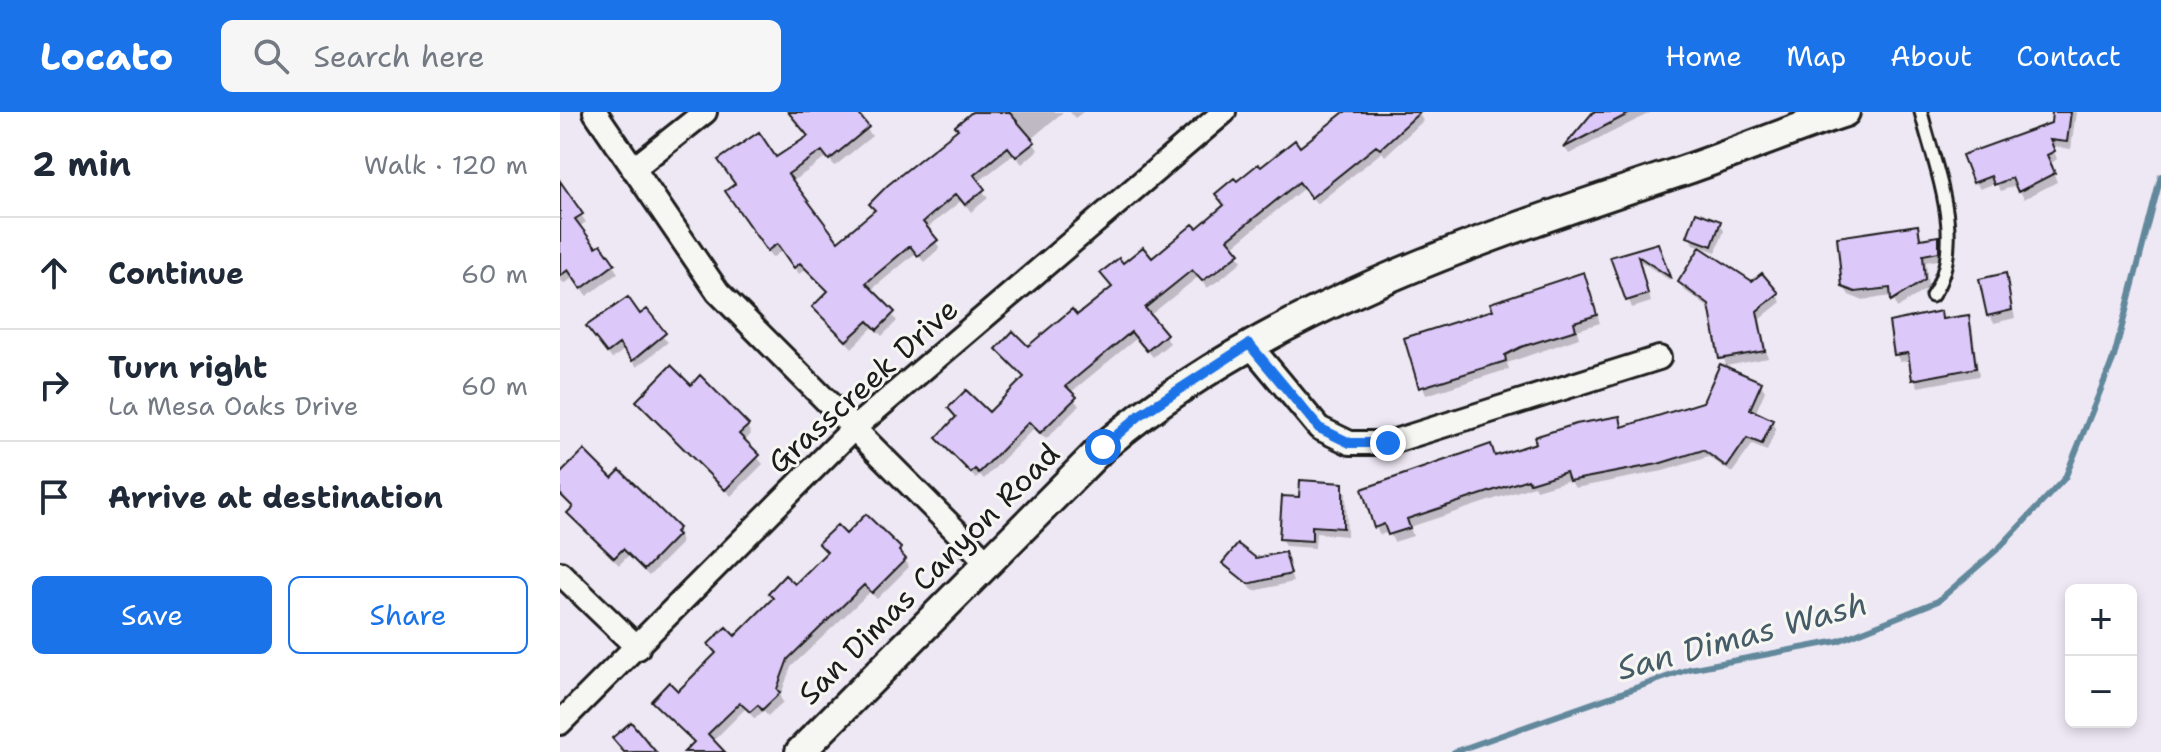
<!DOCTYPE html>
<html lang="en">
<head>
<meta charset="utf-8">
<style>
	body { margin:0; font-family:"Shantell Sans",sans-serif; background:#f6f6f7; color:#1f2937 }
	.controls { position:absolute; right:24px; bottom:24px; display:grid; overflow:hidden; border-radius:12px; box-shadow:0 4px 12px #0003 }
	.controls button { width:72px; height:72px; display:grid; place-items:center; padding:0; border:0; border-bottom:2px solid #e0e1e3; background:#fff; color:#1f2937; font:40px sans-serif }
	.stop { position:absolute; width:24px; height:24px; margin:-18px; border:6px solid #1a73e8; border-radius:50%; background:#fff }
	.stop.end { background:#1a73e8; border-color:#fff; box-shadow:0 2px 8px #0008 }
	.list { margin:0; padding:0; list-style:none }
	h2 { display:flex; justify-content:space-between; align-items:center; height:104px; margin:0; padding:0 32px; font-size:34px }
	h2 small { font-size:26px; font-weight:400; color:#747a83 }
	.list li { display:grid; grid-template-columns:52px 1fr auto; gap:24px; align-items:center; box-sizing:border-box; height:112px; padding:0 32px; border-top:2px solid #e0e1e3 }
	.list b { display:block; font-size:30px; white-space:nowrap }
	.list p { margin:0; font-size:26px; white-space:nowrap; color:#747a83 }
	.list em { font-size:26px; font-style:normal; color:#747a83 }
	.actions { display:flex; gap:16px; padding:24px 32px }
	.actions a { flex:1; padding:18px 0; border:2px solid #1a73e8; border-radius:12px; text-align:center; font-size:28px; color:#1a73e8 }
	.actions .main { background:#1a73e8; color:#fff }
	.icon { flex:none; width:44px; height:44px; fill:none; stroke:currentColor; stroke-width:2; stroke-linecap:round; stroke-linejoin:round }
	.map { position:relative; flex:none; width:1601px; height:640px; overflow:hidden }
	header { display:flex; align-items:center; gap:48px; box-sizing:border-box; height:112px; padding:0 40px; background:#1a73e8; color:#fff }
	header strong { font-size:38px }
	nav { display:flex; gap:44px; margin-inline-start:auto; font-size:28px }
	.search { width:560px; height:72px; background:#f6f6f7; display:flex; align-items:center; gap:20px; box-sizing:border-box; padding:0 28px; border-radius:12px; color:#747a83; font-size:30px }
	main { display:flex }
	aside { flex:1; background:#fff }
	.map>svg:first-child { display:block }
</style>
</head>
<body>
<header>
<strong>Locato</strong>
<div class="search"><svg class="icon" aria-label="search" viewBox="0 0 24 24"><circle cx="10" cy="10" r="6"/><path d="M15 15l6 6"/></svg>Search here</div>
<nav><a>Home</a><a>Map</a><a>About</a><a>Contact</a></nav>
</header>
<main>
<aside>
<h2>2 min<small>Walk · 120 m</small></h2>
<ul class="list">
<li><svg class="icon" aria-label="ahead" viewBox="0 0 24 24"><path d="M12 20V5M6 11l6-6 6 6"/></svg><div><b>Continue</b></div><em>60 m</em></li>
<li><svg class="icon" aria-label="right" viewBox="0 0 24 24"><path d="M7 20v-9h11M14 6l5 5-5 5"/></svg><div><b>Turn right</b><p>La Mesa Oaks Drive</p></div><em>60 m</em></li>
<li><svg class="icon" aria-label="arrive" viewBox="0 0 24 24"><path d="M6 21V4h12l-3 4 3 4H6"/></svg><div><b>Arrive at destination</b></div></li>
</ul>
<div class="actions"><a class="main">Save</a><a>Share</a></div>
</aside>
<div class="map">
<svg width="1601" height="640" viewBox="0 0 1601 640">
	<rect width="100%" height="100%" fill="#eee8f4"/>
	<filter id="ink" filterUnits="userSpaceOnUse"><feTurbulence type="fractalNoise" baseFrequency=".0125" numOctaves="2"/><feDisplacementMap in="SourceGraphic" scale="16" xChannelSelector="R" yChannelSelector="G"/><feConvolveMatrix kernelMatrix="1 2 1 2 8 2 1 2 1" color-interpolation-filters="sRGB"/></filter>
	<g filter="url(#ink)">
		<!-- shadow -->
		<path fill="#0003" d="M232,0H294L312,24L275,54L267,45L232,70L278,132L316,100L415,0H503L471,27L478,38L462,52L454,42L417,71L428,86L411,100L402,88L366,117L380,136L364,150L356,141L310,179L337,209L322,224L313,215L292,236L254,195L269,181L245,158L239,162L223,138L212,146L172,87L216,48L249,25Z
			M510,0H523L515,6Z
			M786,0H858L863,9L825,44L822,40L757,92L744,76L672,135L682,149L661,167L647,176L638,165L589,204L610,231L593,245L577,226L510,281L519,294L486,327L474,316L424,367L420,363L416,367L383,334L378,326L397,307L390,296L429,303L465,267L438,237L468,236L517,206L553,176L547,169L562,154L592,148L637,119L666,95L677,72L740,38Z
			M1035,0H1092L1009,42L1005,36Z
			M1494,0H1516L1511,37L1492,34L1497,47L1490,52L1497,70L1464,87L1457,73L1441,79L1436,71L1420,77L1415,70L1492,13Z
			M0,86L21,103L26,110L19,115L36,138L40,135L58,161L27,184L14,165L4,172L0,167Z
			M1160,111L1164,119L1156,140L1133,132L1129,124Z
			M1357,116L1363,129L1378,126L1383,133L1382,147L1366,150L1368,176L1337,196L1333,184L1301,188L1289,183L1284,175Z
			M1097,134L1111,169L1080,149L1091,190L1072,196L1053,146Z
			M1023,163L1040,211L1017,218L1019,226L947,251L949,257L866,283L846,227L935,199Z
			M1445,163L1455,206L1434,211L1429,203Z
			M1120,170L1192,171L1217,183L1221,190L1200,207L1208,246L1166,254L1152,198L1124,178Z
			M1380,201L1384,209L1408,206L1412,213L1419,264L1358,275L1351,248L1340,250L1336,242Z
			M80,204L108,230L77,255L64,238L52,247L33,222Z
			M1200,271L1205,279L1195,302L1212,309L1216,317L1207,339L1192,333L1172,361L1149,345L1103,359L1015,376L1010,368L976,378L974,374L850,415L853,424L834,430L829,420L820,423L816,415L930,334L936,346L1059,307L1064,316Z
			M131,275L187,314L191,322L184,330L203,352L171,384L78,289Z
			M0,359L52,369L60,361L118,418L121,432L89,464L68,444L59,453L14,409L10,401L14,397L0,383Z
			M782,373L786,381L787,424L756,421L755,436L725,434L721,426L741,388Z
			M286,425L340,438L349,455L317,487L310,480L231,555L220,585L223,590L208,604L203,599L195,607L185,597L152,630L161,640H136L135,632L93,589L118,582L157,543L150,533L175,527L214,488L210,481L235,475L268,442L261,432Z
			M724,442L733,470L694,479L665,451Z"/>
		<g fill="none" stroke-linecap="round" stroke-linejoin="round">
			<!-- stream -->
			<path stroke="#62889c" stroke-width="6" d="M894,640L1129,557L1278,529L1378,489L1439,436L1505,366L1554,245L1601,64"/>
		</g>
		<!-- building -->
		<path fill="#dcc8f9" stroke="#1c1c1c" stroke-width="2" d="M228,0H297L309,15L269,48L262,39L228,62L278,129L315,98L309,92L328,73L398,17L395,14L412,0H449L475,30L456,45L448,35L414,63L425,77L405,93L396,82L363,110L378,128L358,144L350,134L306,171L335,200L317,218L308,209L286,229L252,195L268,179L240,151L234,156L217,132L207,139L165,79L175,72L158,48L199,20L216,45L248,24Z
			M784,0H860L820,37L816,34L751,86L739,70L668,127L680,141L657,159L642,169L632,158L585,196L607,222L587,239L571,220L506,274L517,285L480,321L469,310L419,361L415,357L411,361L376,326L396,305L388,296L406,278L429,300L464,265L436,237L453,219L468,234L512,197L517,203L552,175L540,161L559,146L563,151L583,135L592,146L633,112L637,116L664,93L655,82L674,66L677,69L698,52L701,55L735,28L740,35Z
			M1033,0H1072L1003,36Z
			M1492,0H1511L1507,30L1490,28L1495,39L1487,43L1495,61L1458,80L1452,66L1434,73L1431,64L1413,71L1402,43L1491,11Z
			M0,69L23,102L15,107L36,135L41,132L55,152L21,177L8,158L0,164Z
			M1136,100L1161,109L1152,134L1127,125Z
			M1358,113L1360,127L1379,124V140L1363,143L1365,168L1331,189L1330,176L1295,180L1282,175L1277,125Z
			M1098,131L1110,165L1078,144L1088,182L1066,189L1050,145Z
			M1140,135L1192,169L1202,161L1219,181L1197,199L1205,239L1159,247L1149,193L1118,170Z
			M1024,160L1037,203L1014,210L1016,218L961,235L945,243L946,249L859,276L844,226L933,198L930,191Z
			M1446,161L1452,198L1427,204L1419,167Z
			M68,185L80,202L87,197L106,221L72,249L59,232L47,241L26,214Z
			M1381,199L1382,207L1409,203L1416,256L1352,268L1348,241L1334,243L1329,210Z
			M1160,252L1202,270L1190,297L1213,308L1202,332L1187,326L1167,355L1143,338L1098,352L1009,369L1006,360L970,371L968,367L847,407L850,416L828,423L824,412L814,416L802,377L931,332L935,344L976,331L974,325L1016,312L1060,304L1062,315L1143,290Z
			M111,253L131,273L140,263L189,313L179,322L200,343L165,378L76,289Z
			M24,338L52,366L60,358L119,416L115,420L118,423L84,458L63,437L54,446L7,401L13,395L0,382V362Z
			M740,368L783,371V416L752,414V429L719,427L722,384L739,385Z
			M306,402L341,436L339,439L346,447L312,481L304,473L228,547L217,577L220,581L202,598L198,593L190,600L180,591L148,622L165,640H124L134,630L91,589L109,570L118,579L156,541L148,532L166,515L175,524L213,486L208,481L225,463L235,472L267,440L258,431L277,413L286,422Z
			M678,432L696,446L725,440L731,462L688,472L662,451Z
			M71,610L96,640H64L52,626Z"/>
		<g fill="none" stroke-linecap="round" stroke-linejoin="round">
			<!-- service casing -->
			<g stroke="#1c1c1c" stroke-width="17">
				<path id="service" d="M1361,0C1375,57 1408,131 1372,184"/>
			</g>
			<!-- minor casing -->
			<g stroke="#1c1c1c" stroke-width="28">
				<path id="minor" d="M35,0L158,180L428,451
					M73,57L145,0
					M689,232L759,316L790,331H828L1099,246
					M0,461L78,536
					M0,611L292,318L664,0"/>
			</g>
			<!-- tertiary casing -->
			<g stroke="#1c1c1c" stroke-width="34">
				<path id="tertiary" d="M240,640L543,335C710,194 927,124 1131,56C1183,38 1233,17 1285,0"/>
			</g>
			<!-- service -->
			<use href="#service" stroke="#f6f6f2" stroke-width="11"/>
			<!-- minor -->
			<use href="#minor" stroke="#f6f6f2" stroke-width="22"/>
			<!-- tertiary -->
			<use href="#tertiary" stroke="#f6f6f2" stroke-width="28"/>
		</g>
	</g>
	<g fill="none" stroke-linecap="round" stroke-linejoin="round" filter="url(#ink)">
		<!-- route -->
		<path stroke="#1a73e8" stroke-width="10" d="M543,335L580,303L689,232L759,316L790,331H828"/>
	</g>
	<g text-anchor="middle" stroke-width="6" stroke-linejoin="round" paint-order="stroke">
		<!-- street labels -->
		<g font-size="30" fill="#1c1c1c" stroke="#f6f6f2">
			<text transform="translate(303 274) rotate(-42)" y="10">Grasscreek Drive</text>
			<text transform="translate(369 462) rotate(-45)" y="10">San Dimas Canyon Road</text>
		</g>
		<!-- water labels -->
		<g font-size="32" font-style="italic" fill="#455b67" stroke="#f6f6f2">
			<text transform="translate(1182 524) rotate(-15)" y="11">San Dimas Wash</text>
		</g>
	</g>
</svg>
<div class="controls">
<button>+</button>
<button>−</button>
</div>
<div class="stop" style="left:543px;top:335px"></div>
<div class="stop end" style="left:828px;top:331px"></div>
</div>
</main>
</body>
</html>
